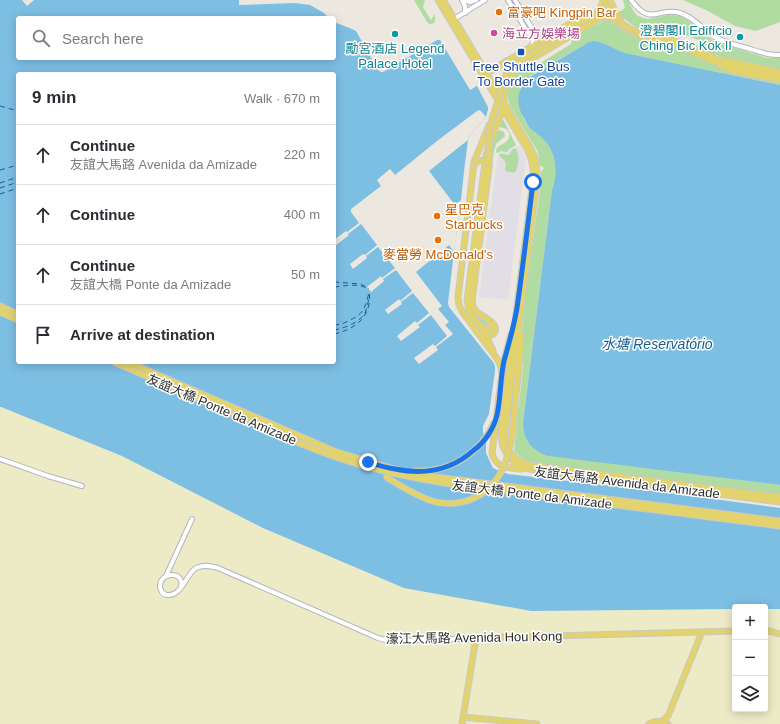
<!DOCTYPE html>
<html lang="en">
<head>
<meta charset="utf-8">
<style>
	body { margin:0; font-family:Arial,"Noto Sans SC",sans-serif; background:#f2f2f3; color:#2b2b33 }
	.controls { position:absolute; right:12px; bottom:12px; display:grid; overflow:hidden; border-radius:4px; box-shadow:0 2px 10px #0003 }
	.controls button { width:36px; height:36px; display:grid; place-items:center; padding:0; border:0; border-bottom:1px solid #e1e1e2; background:#fff; color:#2b2b33; font:20px sans-serif }
	.stop { position:absolute; width:12px; height:12px; margin:-9px; border:3px solid #1a73e8; border-radius:50%; background:#fff }
	.stop.end { background:#1a73e8; border-color:#fff; box-shadow:0 1px 4px #0008 }
	.list { margin:0; padding:0; list-style:none }
	h2 { display:flex; justify-content:space-between; align-items:center; height:52px; margin:0; padding:0 16px; font-size:17px }
	h2 small { font-size:13px; font-weight:400; color:#7c7c81 }
	.list li { display:grid; grid-template-columns:26px 1fr auto; gap:12px; align-items:center; box-sizing:border-box; height:60px; padding:0 16px; border-top:1px solid #e1e1e2 }
	.list b { display:block; font-size:15px; white-space:nowrap }
	.list p { margin:0; font-size:13px; white-space:nowrap; color:#7c7c81 }
	.list em { font-size:13px; font-style:normal; color:#7c7c81 }
	.icon { flex:none; width:22px; height:22px; fill:none; stroke:currentColor; stroke-width:2; stroke-linecap:round; stroke-linejoin:round }
	.map { position:relative; flex:none; width:780px; height:724px; overflow:hidden }
	.search { position:absolute; background:#fff; box-shadow:0 2px 10px #0003; left:16px; top:16px; width:320px; height:44px; display:flex; align-items:center; gap:10px; box-sizing:border-box; padding:0 14px; border-radius:4px; color:#7c7c81; font-size:15px }
	.panel { position:absolute; background:#fff; box-shadow:0 2px 10px #0003; left:16px; top:72px; width:320px; height:292px; border-radius:4px }
	.map>svg:first-child { display:block }
</style>
</head>
<body>
<div class="map">
<svg width="780" height="724" viewBox="0 0 780 724">
	<rect width="100%" height="100%" fill="#ece8df"/>
	<!-- industrial -->
	<path fill="#e1dfe5" d="M520,146L526,158L508,300L479,297L498,152Z"/>
	<!-- green -->
	<path fill="#b0dca2" d="M414,0H425L423,7L431,20L435,14V22L432,24H429L427,22Z
		M623,0H628L634,12L638,16L643,18L648,19L668,15H674L680,16L686,19L713,41L767,58H780V71L724,58L703,50L698,40L680,33L658,26L639,29L624,19L618,13L625,8Z
		M683,0H780V22L756,31L735,26L708,11Z
		M607,20H611L696,56L719,67L780,81V85L625,53C612,49 603,39 589,42L532,75C520,84 518,90 520,104C521,112 523,120 529,126C531,129 534,130 536,132C543,137 548,144 551,151C557,164 556,177 552,190L523,423V428L535,450L544,454L780,485V495L536,464C525,461 522,459 514,451L523,367L522,330L524,306L541,182V172L544,168L539,164L538,152L510,106L507,96L508,87L511,78L517,70L526,72L571,44L573,37L604,21Z
		M503,119L516,145C513,148 509,147 507,152L501,151L496,153C496,150 496,150 498,147C501,144 504,144 507,141C513,134 507,127 499,127Z
		M500,130L504,132L505,136L496,144L494,151L486,214L482,213L470,302L488,322L489,324L488,327L485,328L472,311L469,302L490,146L497,132Z
		M513,149H516C520,157 519,165 515,173L505,171C506,163 507,161 500,157V154H503L508,155L510,154L512,150Z"/>
	<!-- sand -->
	<path fill="#edebc6" d="M0,406L122,456L263,528L404,588L531,611L735,609V709H765V609H780V724H0Z"/>
	<!-- water -->
	<path fill="#7dbee3" fill-rule="evenodd" d="M0,0H22L27,6L34,0H239V5L295,3L310,5L324,13L329,18H18V58H334V22L352,29L356,31L378,70L381,72H383L437,40H440L470,90L477,86L488,107V109L486,117L470,135L468,140L464,171L461,200L455,243L448,303L449,307L493,362L495,366V371L490,407L489,414L483,426V432L486,442V453L491,464L493,468L497,470L508,474L630,488L780,508V609H765V607H735V609L531,611L404,588L263,528L122,456L1,407H0ZM18,74H334V362H18Z
		M594,41C605,42 614,49 625,53L780,85V485L549,456C533,452 523,440 523,423L552,190C557,175 557,159 548,145C543,137 537,134 530,128C527,125 526,121 524,118C515,104 517,89 528,78L589,42Z"/>
	<!-- pier -->
	<path fill="#ece8df" d="M479,110L481,111L486,117L470,135L468,140L429,171L455,205L461,200L454,252L449,245L416,272L442,306L438,309L449,322L445,325L453,334L436,347L438,350L419,364L414,358L433,344L435,346L447,336L431,315L418,325L420,327L401,341L397,336L415,321L417,323L429,313L413,293L401,302L402,304L388,314L385,310L399,299L400,301L412,291L396,270L383,279L384,281L371,292L367,287L381,276L382,278L395,268L378,247L366,256L367,258L353,269L350,264L363,254L365,255L377,245L361,224L348,234L349,235L335,246L334,244V240L346,231L347,232L359,223L351,212V209L381,186L377,180L390,169L395,175L437,141L477,111Z"/>
	<g fill="none" stroke-linecap="round" stroke-linejoin="round">
		<!-- ferry -->
		<path stroke="#1b5c90" stroke-width="1" stroke-dasharray="5 4" stroke-linecap="butt" d="M0,106L18,111
			M0,170L18,165
			M0,183L18,177
			M0,188L18,182
			M0,194L18,188
			M334,282L361,284L369,289
			M334,287C346,286 356,283 367,288
			M334,325C340,325 345,323 350,320C364,314 366,306 369,292
			M334,330C345,328 359,323 365,313C367,308 369,300 369,294
			M334,334C357,329 373,315 369,290"/>
		<!-- minor casing -->
		<g stroke="#b3b4be" stroke-width="6">
			<path id="minor" d="M462,0L465,6V13
				M464,0L470,2L476,0
				M508,0L532,39L533,43L531,46
				M515,0L539,40L542,41
				M631,0C652,28 658,6 680,13C692,16 703,29 713,36C723,42 735,45 747,48C754,50 761,53 768,54C772,55 776,55 780,55
				M454,19L485,0
				M0,459L48,476L82,486
				M166,576L192,519
				M181,587C181,585 182,583 181,581C178,572 165,574 161,581C160,584 159,587 161,590C162,593 165,595 168,595C182,596 186,574 196,568C203,564 211,566 218,568L378,638C390,642 403,641 416,640C436,640 456,639 476,638"/>
		</g>
		<!-- major casing -->
		<g stroke="#c8c8c8" stroke-width="7">
			<path id="major" d="M438,0L527,149C532,159 534,170 533,181L501,433C501,451 511,465 529,469L780,502
				M443,0L530,147C536,157 538,168 537,180L505,433C505,449 514,462 530,465L780,497
				M610,0L615,11L620,18
				M599,19L605,17L611,18L626,29L642,37L682,47L712,61L780,76
				M644,32L680,42L692,47L720,61
				M566,33L580,23
				M724,60L780,72
				M506,61L505,64V67L508,71H513L520,66L599,19L607,10L609,0
				M719,65L734,71L780,80
				M487,73L571,23C587,21 599,17 603,0
				M504,101C503,89 507,79 515,70
				M489,125L474,162L458,297L459,305L463,313L498,360L501,367L502,374
				M0,306L18,314
				M0,312L18,320
				M482,328L486,330L490,328L491,324L490,321
				M511,334L503,365L492,453C496,469 509,468 522,469
				M484,336C487,336 488,337 490,336C492,335 494,334 495,332C499,322 480,316 475,310C473,307 472,304 472,301L489,168
				M493,350L482,328L469,311L467,300L486,155L489,145L503,109
				M114,362C158,381 203,401 247,420C275,433 304,446 333,456C372,470 411,478 451,484L780,526
				M128,362L334,451C363,460 391,470 421,475C431,477 441,478 452,479L780,521
				M515,407L520,355L521,335
				M414,471C449,473 479,455 494,423
				M765,630L780,634
				M463,717L537,724
				M662,721L668,716L702,632
				M462,724L476,638L735,631
				M649,724C656,720 661,721 668,724"/>
		</g>
		<!-- minor -->
		<use href="#minor" stroke="#fff" stroke-width="4"/>
		<!-- major -->
		<use href="#major" stroke="#e3d36d" stroke-width="5"/>
		<!-- major-bridge casing -->
		<g stroke="#c8c8c8" stroke-width="7" stroke-linecap="butt">
			<path id="major-bridge" d="M604,0C618,23 623,27 648,36
				M474,166C476,161 481,159 487,162L489,167
				M489,168V136L490,126L506,74L511,68L517,63L566,33
				M386,477C401,486 416,496 432,501C445,505 459,504 472,499C509,483 512,442 515,407"/>
		</g>
		<!-- major-bridge -->
		<use href="#major-bridge" stroke="#e3d36d" stroke-width="5"/>
	</g>
	<g fill="none" stroke-linecap="round" stroke-linejoin="round">
		<!-- route -->
		<path stroke="#1a73e8" stroke-width="5" d="M368,462C377,465 386,468 395,469C424,475 452,470 474,450C485,442 494,428 497,415C501,397 500,379 504,361C509,343 514,326 517,308C523,266 528,224 533,182"/>
	</g>
	<!-- markers -->
	<g fill="#e8710a" stroke="#fff" stroke-width="1.5">
		<circle cx="499" cy="12" r="4"/>
		<circle cx="437" cy="216" r="4"/>
		<circle cx="438" cy="240" r="4"/>
	</g>
	<circle fill="#d1479c" stroke="#fff" stroke-width="1.5" cx="494" cy="33" r="4"/>
	<g fill="#0f9aa8" stroke="#fff" stroke-width="1.5">
		<circle cx="395" cy="34" r="4"/>
		<circle cx="740" cy="37" r="4"/>
	</g>
	<rect fill="#1a4fb4" stroke="#fff" stroke-width="1.5" x="517" y="48" width="8" height="8" rx="2"/>
	<g text-anchor="middle" stroke-width="3" stroke-linejoin="round" paint-order="stroke">
		<!-- food labels -->
		<g font-size="13" fill="#c56008" stroke="#fff" text-anchor="start">
			<text x="507" y="17">富豪吧 Kingpin Bar</text>
			<text x="445" y="214">星巴克<tspan x="445" dy="15">Starbucks</tspan></text>
			<text x="438" y="259" text-anchor="middle">麥當勞 McDonald's</text>
		</g>
		<!-- culture labels -->
		<g font-size="13" fill="#0d838f" stroke="#fff" text-anchor="end">
			<text x="732" y="35">澄碧閣II Edifício<tspan x="732" dy="15">Ching Bic Kok II</tspan></text>
			<text x="395" y="53" text-anchor="middle">勵宮酒店 Legend<tspan x="395" dy="15">Palace Hotel</tspan></text>
		</g>
		<!-- hotel labels -->
		<g font-size="13" fill="#b23c85" stroke="#fff" text-anchor="start">
			<text x="502" y="38">海立方娛樂場</text>
		</g>
		<!-- transit labels -->
		<g font-size="13" fill="#164399" stroke="#fff">
			<text x="521" y="71">Free Shuttle Bus<tspan x="521" dy="15">To Border Gate</tspan></text>
		</g>
		<!-- street labels -->
		<g font-size="13" fill="#2c2c2c" stroke="#fff">
			<text transform="translate(222 409) rotate(23)" y="5">友誼大橋 Ponte da Amizade</text>
			<text transform="translate(627 482) rotate(7)" y="5">友誼大馬路 Avenida da Amizade</text>
			<text transform="translate(532 494) rotate(7)" y="5">友誼大橋 Ponte da Amizade</text>
			<text transform="translate(474 637) rotate(-1)" y="5">濠江大馬路 Avenida Hou Kong</text>
		</g>
		<!-- water labels -->
		<g font-size="14" font-style="italic" fill="#1b5c90" stroke="#fff">
			<text x="657" y="349">水塘 Reservatório</text>
		</g>
	</g>
</svg>
<div class="controls">
<button>+</button>
<button>−</button>
<button><svg class="icon" aria-label="layers" viewBox="0 0 24 24"><path d="M12 4l9 5-9 5-9-5zM3 14l9 5 9-5"/></svg></button>
</div>
<div class="stop" style="left:533px;top:182px"></div>
<div class="stop end" style="left:368px;top:462px"></div>
<div class="search"><svg class="icon" aria-label="search" viewBox="0 0 24 24"><circle cx="10" cy="10" r="6"/><path d="M15 15l6 6"/></svg>Search here</div>
<section class="panel">
<h2>9 min<small>Walk · 670 m</small></h2>
<ul class="list">
<li><svg class="icon" aria-label="ahead" viewBox="0 0 24 24"><path d="M12 20V5M6 11l6-6 6 6"/></svg><div><b>Continue</b><p>友誼大馬路 Avenida da Amizade</p></div><em>220 m</em></li>
<li><svg class="icon" aria-label="ahead" viewBox="0 0 24 24"><path d="M12 20V5M6 11l6-6 6 6"/></svg><div><b>Continue</b></div><em>400 m</em></li>
<li><svg class="icon" aria-label="ahead" viewBox="0 0 24 24"><path d="M12 20V5M6 11l6-6 6 6"/></svg><div><b>Continue</b><p>友誼大橋 Ponte da Amizade</p></div><em>50 m</em></li>
<li><svg class="icon" aria-label="arrive" viewBox="0 0 24 24"><path d="M6 21V4h12l-3 4 3 4H6"/></svg><div><b>Arrive at destination</b></div></li>
</ul>
</section>
</div>
</body>
</html>
